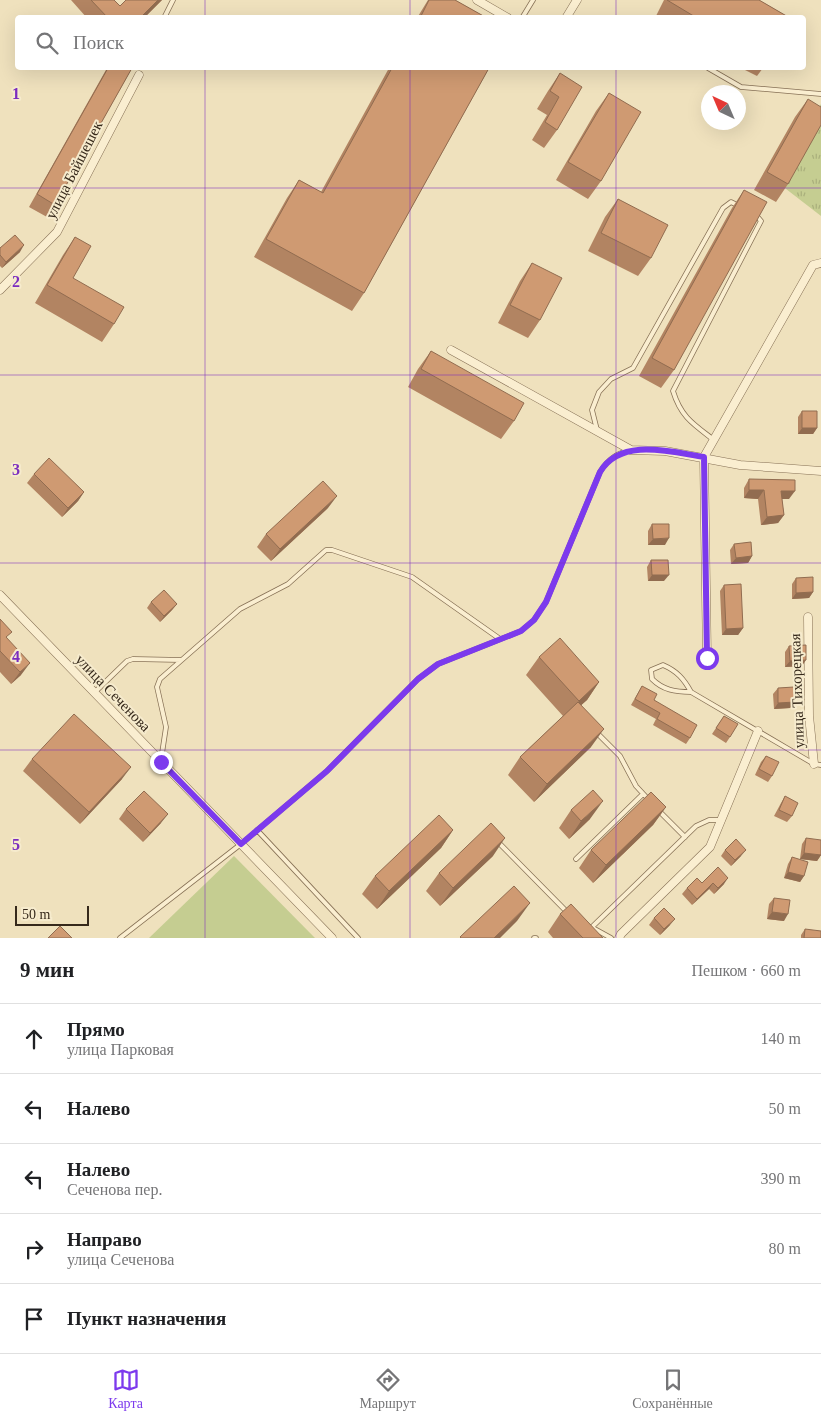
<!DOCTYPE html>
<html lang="ru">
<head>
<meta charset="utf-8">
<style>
	body { margin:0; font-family:"Times New Roman",serif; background:#f6f6f6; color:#202124 }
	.compass { position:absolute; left:701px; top:85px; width:45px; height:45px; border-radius:50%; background:#fff; box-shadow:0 5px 20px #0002; rotate:316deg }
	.scale { position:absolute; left:15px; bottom:12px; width:74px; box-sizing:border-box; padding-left:5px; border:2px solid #36291b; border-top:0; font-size:14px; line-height:18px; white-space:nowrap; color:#36291b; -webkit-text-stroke:4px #f6ebcd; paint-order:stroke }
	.stop { position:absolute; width:15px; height:15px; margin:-11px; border:4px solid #7c3aed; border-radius:50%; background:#fff }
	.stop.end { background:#7c3aed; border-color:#fff; box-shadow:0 1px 5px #0008 }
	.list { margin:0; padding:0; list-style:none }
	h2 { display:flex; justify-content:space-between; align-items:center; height:65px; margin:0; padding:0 20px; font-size:21px }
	h2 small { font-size:16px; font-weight:400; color:#757577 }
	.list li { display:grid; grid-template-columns:32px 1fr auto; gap:15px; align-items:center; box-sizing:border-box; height:70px; padding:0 20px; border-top:1px solid #e0e0e0 }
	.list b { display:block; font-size:19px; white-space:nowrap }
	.list p { margin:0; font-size:16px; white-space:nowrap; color:#757577 }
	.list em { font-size:16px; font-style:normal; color:#757577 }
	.icon { flex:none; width:28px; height:28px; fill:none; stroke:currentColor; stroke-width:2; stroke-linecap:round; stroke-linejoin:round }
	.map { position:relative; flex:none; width:821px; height:938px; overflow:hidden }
	.search { position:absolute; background:#fff; box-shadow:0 5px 20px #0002; left:15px; right:15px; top:15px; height:55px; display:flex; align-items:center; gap:12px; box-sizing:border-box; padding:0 18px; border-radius:5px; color:#757577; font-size:19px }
	.sheet { height:415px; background:#fff }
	nav { display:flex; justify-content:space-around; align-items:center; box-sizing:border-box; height:70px; border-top:1px solid #e0e0e0; background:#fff; font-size:14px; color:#757577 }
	nav a { display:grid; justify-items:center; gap:2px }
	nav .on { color:#7c3aed }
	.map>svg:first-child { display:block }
</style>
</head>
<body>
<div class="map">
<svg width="821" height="938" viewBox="0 0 821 938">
	<defs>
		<pattern id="grass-tufts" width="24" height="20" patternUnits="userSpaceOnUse" patternTransform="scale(1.25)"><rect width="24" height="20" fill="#c5cd91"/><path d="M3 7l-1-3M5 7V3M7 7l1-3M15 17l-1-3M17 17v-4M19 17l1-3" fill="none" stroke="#aab07c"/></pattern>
	</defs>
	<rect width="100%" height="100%" fill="#efe1bd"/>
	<!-- grass -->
	<path fill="url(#grass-tufts)" d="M821,104V216L777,182Z"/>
	<!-- green -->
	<path fill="#c5cd91" d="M234,856L315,938H149Z"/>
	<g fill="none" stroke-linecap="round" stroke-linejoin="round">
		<!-- lane casing -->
		<g stroke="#877156" stroke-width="5.5">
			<path id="lane" d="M164,18L173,0
				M522,18L533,0
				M708,68L741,87L821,94
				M597,430L592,410L599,392L611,379L633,368L723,208L731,202L737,205
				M714,440C693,424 681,417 673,391L761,221L755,214
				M95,692L127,661L133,659L181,660
				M691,692C684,679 677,671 663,665L651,670L652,679C663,690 675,692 691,692L814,764L821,765
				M596,732L620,756L636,786L648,799
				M161,760L166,727L157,687L160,679L240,609L288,584L326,550H332L412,577L500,639
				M658,810L685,837
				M257,830L358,938
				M497,841L568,913
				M576,859L643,794
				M591,927L611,938
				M592,927L696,826L709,820H722
				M120,938L241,844L327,771L418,679L438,664L521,631L534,620L546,602L600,472C608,459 616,454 630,450
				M534,938H536"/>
		</g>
		<!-- street casing -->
		<g stroke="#877156" stroke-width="9">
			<path id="street" d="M477,0L508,18
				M566,18L577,0
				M0,290L57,232L139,75
				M451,350L631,450L665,451L740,465L821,471
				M0,595L332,938
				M808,617L809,716L814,764
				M707,658L704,457L813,265L821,263
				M619,938L621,934L710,847L758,731"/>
		</g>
		<!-- lane -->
		<use href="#lane" stroke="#faeed0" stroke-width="4"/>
		<!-- street -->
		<use href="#street" stroke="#faeed0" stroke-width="8"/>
	</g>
	<!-- wall -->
	<path fill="#b28462" d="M71,0H114L120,6L126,0H162L144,18H87Z
		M428,0H455L487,18H417Z
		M664,0H759L790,18H655Z
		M107,68H132L55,205L47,217L29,207Z
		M389,68H489L364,293L352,311L254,257L287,198L299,180L321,192Z
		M741,68H763L757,76Z
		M560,73L557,130L544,148L532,140L547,115L537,109L548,91Z
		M609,93L601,181L588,199L556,180L596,111Z
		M808,99L788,184L776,202L754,190L795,117Z
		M744,190L674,370L661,388L639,376L732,208Z
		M618,199L651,258L638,276L588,251L605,217Z
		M75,237L73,278L114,324L102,342L35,303L63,255Z
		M0,248L20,252L2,268L0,266Z
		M532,263L540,320L528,338L498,323L520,281Z
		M431,351L514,421L501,439L408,387L418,369Z
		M802,411L817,428L813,434H798V417Z
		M34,474L84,492L78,501L62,517L27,483Z
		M749,479L789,499H782L784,515L778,523L761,525L758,499L744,498V488Z
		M328,508L271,561L257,547L266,534Z
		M652,524L665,545H648V531Z
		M734,544L752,556L748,563L731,564L730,550Z
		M651,560L664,581H648L647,567Z
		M796,578L813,592L809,598L792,599V584Z
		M724,585L743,628L738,635H722L720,591Z
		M151,602L177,604L172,610L160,622L147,608Z
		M0,619L21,675L11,684L0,672Z
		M789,646L802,666L785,667V652Z
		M539,657L599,682L587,700L581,705L591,747L534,802L508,775L520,757L563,716L526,675Z
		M642,686L654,700L690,738L686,744L653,725L656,719L631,705Z
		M778,688L795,702L790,708L774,709L773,694Z
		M724,716L730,737L726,743L712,734Z
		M766,756L772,776L768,782L755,775L761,762Z
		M32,759L122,779L80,824L23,771Z
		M785,796L792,816L787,822L774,816L781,803Z
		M666,807L653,825L593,883L579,868L591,850Z
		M126,809L161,823L143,842L119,819Z
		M571,810L590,819L569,839L559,828Z
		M453,830L441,848L377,909L362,894L375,876Z
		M806,838L821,855L817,861L800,859L802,844Z
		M725,850L741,856L731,866L721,856Z
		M493,856L440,906L426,891L439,873Z
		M792,857L804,876L800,882L784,878L788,864Z
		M702,883L724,884L714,894L709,889L692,905L682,894L687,888Z
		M774,898L784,921L767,919L769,904Z
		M560,914L603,938H553L548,932Z
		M654,918L670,925L660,935L649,925Z
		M805,929L821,938H801V935Z"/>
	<!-- shaded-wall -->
	<path fill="#916c50" d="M158,0H162L144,18H140Z
		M24,245L20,252L2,268L6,262Z
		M802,428H817L813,434H798Z
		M749,490H764L758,499L744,498Z
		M781,491H795L789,499H775Z
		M84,492L78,501L62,517L68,508Z
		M337,496L328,508L271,561L280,549Z
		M784,515L778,523L761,525L767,517Z
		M669,538L665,545H648L653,539Z
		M752,556L748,563L731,564L736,558Z
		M652,575H669L664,581H648Z
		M813,592L809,598L792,599L796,593Z
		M177,604L172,610L160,622L164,616Z
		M743,628L738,635H722L726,629Z
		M806,660L802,666L785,667L790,661Z
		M30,663L21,675L11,684L20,672Z
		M599,682L587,700L566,719L579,701Z
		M795,702L790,708L774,709L778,703Z
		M604,729L591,747L534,802L547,784Z
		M131,767L122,779L80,824L89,812Z
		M603,801L590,819L569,839L581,821Z
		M666,807L653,825L593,883L606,865Z
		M168,814L161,823L143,842L150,833Z
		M453,830L441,848L377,909L389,891Z
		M505,838L493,856L440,906L453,888Z
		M746,850L741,856L731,866L735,860Z
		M804,853L821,855L817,861L800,859Z
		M788,872L804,876L800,882L784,878Z
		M728,878L724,884L714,894L718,888Z
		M713,883L709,889L692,905L697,899Z
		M530,903L517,921L500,938H494Z
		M772,912L788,914L784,921L767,919Z
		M675,919L670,925L660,935L664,929Z"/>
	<!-- building -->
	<path fill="#cf9a72" stroke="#916c50" d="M91,0H114L120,6L126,0H158L140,18H108Z
		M429,0H455L487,18H420Z
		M667,0H759L790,18H697Z
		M108,68H132L55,205L37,194Z
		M392,68H489L364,293L266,239L299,180L323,193Z
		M560,73L582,87L557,130L545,122L559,97L550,91Z
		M609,93L641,112L601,181L568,162Z
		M808,99L821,107V125L788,184L767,172Z
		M744,190L767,202L674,370L652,358Z
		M618,199L668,225L651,258L601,233Z
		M15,235L24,245L6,262L0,255V248Z
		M75,237L91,246L73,278L124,307L114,324L47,285Z
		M532,263L562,278L540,320L510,305Z
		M431,351L524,403L514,421L421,369Z
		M802,411H817V428H802Z
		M49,458L84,492L68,508L34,474Z
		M749,479L795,480V491H781L784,515L767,517L764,490H749Z
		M323,481L337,496L280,549L266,534Z
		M652,524H669V538L653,539Z
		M751,542L752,556L736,558L734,544Z
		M651,560H668L669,575H652Z
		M813,577V592L796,593V578Z
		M741,584L743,628L726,629L724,585Z
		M164,590L177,604L164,616L151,602Z
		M0,619L12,632L6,637L30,663L20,672L0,651Z
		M560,638L599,682L579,701L539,657Z
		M806,645V660L790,661L789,646Z
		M642,686L657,694L654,700L697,725L690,738L657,719L660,713L635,699Z
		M794,687L795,702L778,703V688Z
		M578,702L604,729L547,784L520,757Z
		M74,714L131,767L89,812L32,759Z
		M724,716L738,724L730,737L716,728Z
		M766,756L779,762L772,776L759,769Z
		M593,790L603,801L581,821L571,810Z
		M144,791L168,814L150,833L126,809Z
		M651,792L666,807L606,865L591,850Z
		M785,796L798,803L792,816L779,810Z
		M439,815L453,830L389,891L375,876Z
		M491,823L505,838L453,888L439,873Z
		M806,838L821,840V855L804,853Z
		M736,839L746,850L735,860L725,850Z
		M792,857L808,862L804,876L788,872Z
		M718,867L728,878L718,888L713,883L697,899L687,888L697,878L702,883Z
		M514,886L530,903L494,938H461L460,937Z
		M774,898L790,900L788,914L772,912Z
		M571,904L603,938H583L560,914Z
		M664,908L675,919L664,929L654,918Z
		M60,926L72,938H48Z
		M805,929L821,931V938H804Z"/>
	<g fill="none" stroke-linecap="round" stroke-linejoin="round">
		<!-- route -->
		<path stroke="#7c3aed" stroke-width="6" d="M161,762L241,844L327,771L418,679L438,664L521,631L534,620L546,602L600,472C621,437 671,452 704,457L707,658"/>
	</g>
	<!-- grid -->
	<path fill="none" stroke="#7b2cbf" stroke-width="1" stroke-opacity="0.55" d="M205,0V18M410,0V18M616,0V18M205,68V938M410,68V938M616,68V938M0,188H821M0,375H821M0,563H821M0,750H821"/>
	<g text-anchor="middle" stroke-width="4" stroke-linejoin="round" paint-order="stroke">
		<!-- street labels -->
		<g font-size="15" fill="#36291b" stroke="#f6ebcd">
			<text transform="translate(74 170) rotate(-63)" y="5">улица Байшешек</text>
			<text transform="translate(797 691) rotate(-92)" y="5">улица Тихорецкая</text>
			<text transform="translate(113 693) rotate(46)" y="5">улица Сеченова</text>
		</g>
	</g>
	<g font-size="16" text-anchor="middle" font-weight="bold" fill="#7b2cbf" stroke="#f6ebcd" stroke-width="4" stroke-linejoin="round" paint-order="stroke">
		<text x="16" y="99">1</text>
		<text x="16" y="287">2</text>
		<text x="16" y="475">3</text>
		<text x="16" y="662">4</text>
		<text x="16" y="850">5</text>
	</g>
</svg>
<svg class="compass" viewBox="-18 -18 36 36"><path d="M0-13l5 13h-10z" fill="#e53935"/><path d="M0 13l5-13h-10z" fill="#757577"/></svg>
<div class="scale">50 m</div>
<div class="stop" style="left:707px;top:658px"></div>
<div class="stop end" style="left:161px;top:762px"></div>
<div class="search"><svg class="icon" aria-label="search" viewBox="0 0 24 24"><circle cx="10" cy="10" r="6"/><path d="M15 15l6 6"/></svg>Поиск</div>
</div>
<section class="sheet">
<h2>9 мин<small>Пешком · 660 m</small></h2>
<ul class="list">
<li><svg class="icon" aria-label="ahead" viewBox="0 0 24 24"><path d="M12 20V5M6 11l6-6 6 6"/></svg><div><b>Прямо</b><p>улица Парковая</p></div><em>140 m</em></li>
<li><svg class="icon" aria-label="left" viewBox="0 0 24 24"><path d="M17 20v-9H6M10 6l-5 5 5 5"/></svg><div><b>Налево</b></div><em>50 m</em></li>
<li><svg class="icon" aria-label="left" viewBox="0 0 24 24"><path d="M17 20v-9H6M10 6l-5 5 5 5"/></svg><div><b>Налево</b><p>Сеченова пер.</p></div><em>390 m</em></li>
<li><svg class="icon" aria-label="right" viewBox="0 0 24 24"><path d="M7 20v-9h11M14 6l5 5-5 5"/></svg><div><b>Направо</b><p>улица Сеченова</p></div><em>80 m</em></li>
<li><svg class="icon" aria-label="arrive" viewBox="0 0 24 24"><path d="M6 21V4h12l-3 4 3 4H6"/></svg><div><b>Пункт назначения</b></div></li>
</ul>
</section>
<nav>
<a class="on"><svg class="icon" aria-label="map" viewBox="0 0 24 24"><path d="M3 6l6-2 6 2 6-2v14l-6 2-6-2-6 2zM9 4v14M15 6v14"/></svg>Карта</a>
<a><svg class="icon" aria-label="directions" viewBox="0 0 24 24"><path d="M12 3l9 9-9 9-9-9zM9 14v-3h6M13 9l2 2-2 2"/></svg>Маршрут</a>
<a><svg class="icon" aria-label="saved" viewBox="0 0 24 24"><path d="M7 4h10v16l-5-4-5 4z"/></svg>Сохранённые</a>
</nav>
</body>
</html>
